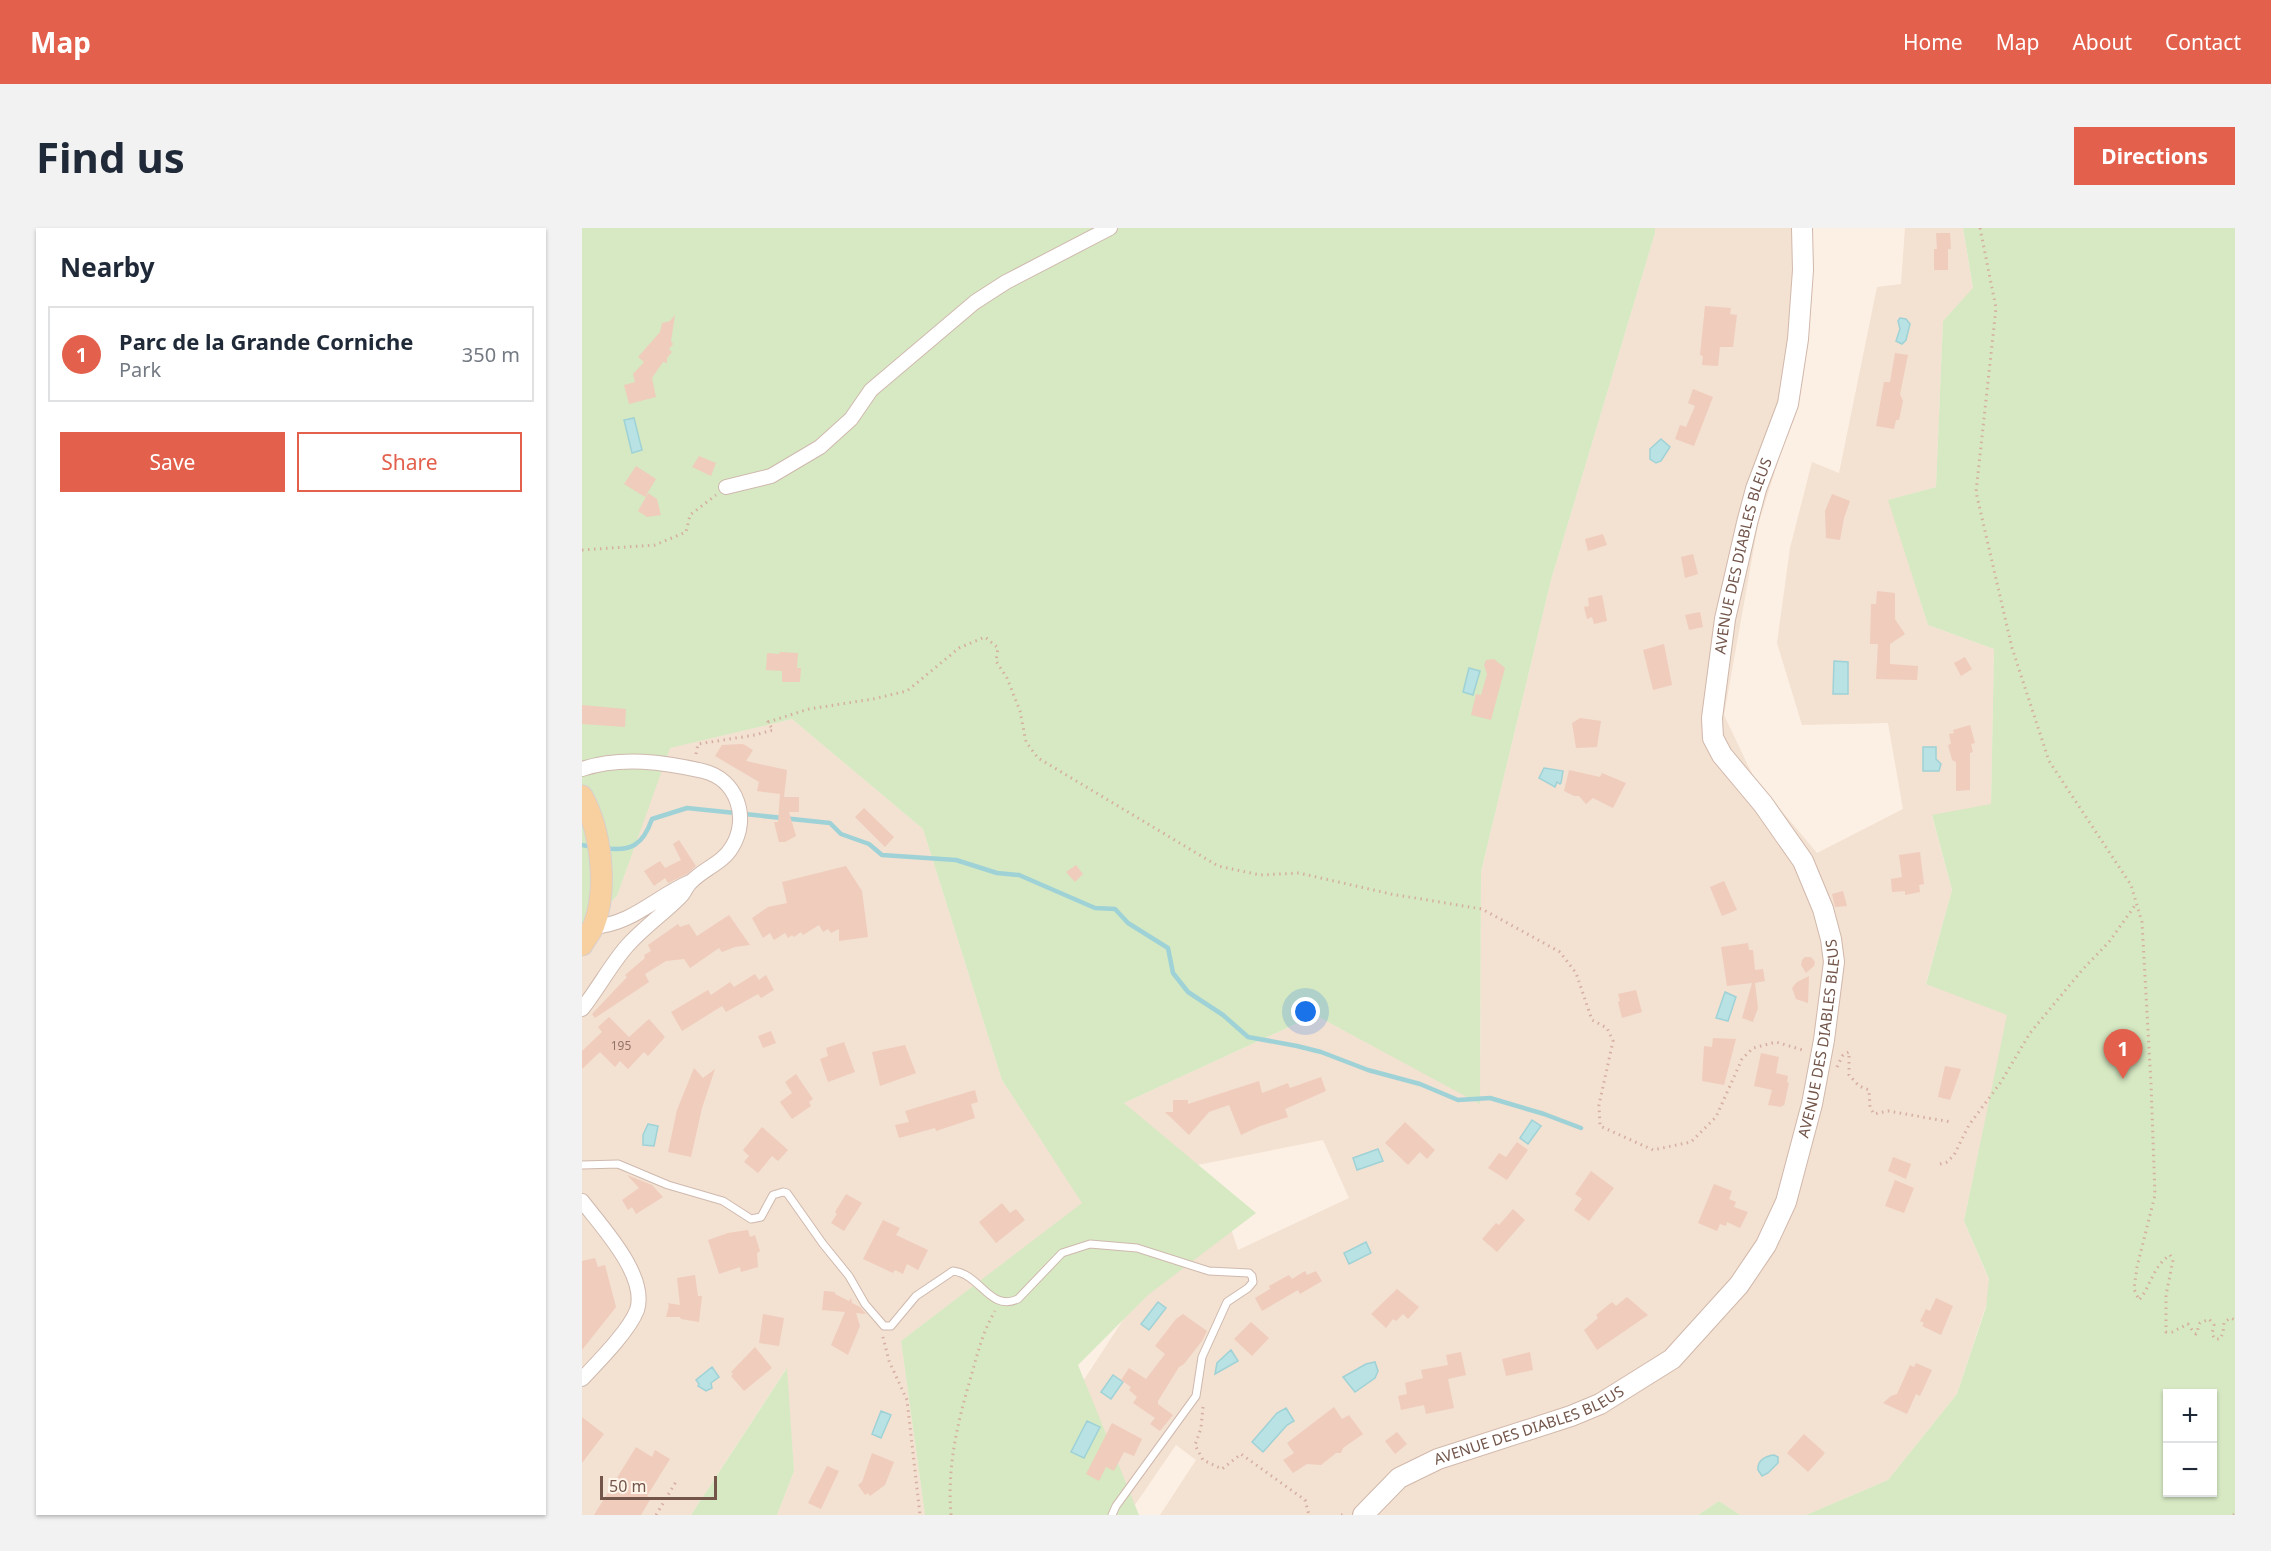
<!DOCTYPE html>
<html lang="en">
<head>
<meta charset="utf-8">
<style>
	body { margin:0; font-family:"Noto Sans",sans-serif; background:#f2f2f3; color:#1f2937 }
	.controls { position:absolute; right:18px; bottom:18px; display:grid; overflow:hidden; border-radius:0px; box-shadow:0 2px 4px #0004 }
	.controls button { width:54px; height:54px; display:grid; place-items:center; padding:0; border:0; border-bottom:2px solid #e0e1e3; background:#fff; color:#1f2937; font:30px sans-serif }
	.scale { position:absolute; left:18px; bottom:15px; width:117px; box-sizing:border-box; padding-left:6px; border:3px solid #73554a; border-top:0; font-size:16px; line-height:21px; white-space:nowrap; color:#73554a; -webkit-text-stroke:4px #fef5ea; paint-order:stroke }
	.you { position:absolute; left:724px; top:784px; width:21px; height:21px; margin:-15px; border:4px solid #fff; border-radius:50%; background:#1a73e8; box-shadow:0 0 0 9px #1a73e833 }
	.badge { display:grid; place-items:center; width:39px; height:39px; border-radius:50%; background:#e2604c; color:#fff; font-size:20px; font-weight:700 }
	.pin { position:absolute; translate:-50% -50px; filter:drop-shadow(0 2px 3px #0008) }
	.pin::after { content:''; position:absolute; top:32px; width:21px; height:18px; background:inherit; clip-path:polygon(0 0,100% 0,50% 100%) }
	.list { margin:0; padding:0; list-style:none }
	h2 { display:flex; justify-content:space-between; align-items:center; height:78px; margin:0; padding:0 24px; font-size:26px }
	h2 small { font-size:20px; font-weight:400; color:#747a83 }
	.list li { display:grid; grid-template-columns:39px 1fr auto; gap:18px; align-items:center; box-sizing:border-box; height:96px; margin:0 12px 12px; padding:0 12px; border:2px solid #e0e1e3; border-radius:0px }
	.list b { display:block; font-size:22px; white-space:nowrap }
	.list p { margin:0; font-size:20px; white-space:nowrap; color:#747a83 }
	.list em { font-size:20px; font-style:normal; color:#747a83 }
	.actions { display:flex; gap:12px; padding:18px 24px }
	.actions a { flex:1; padding:14px 0; border:2px solid #e2604c; border-radius:0px; text-align:center; font-size:21px; color:#e2604c }
	.actions .main { background:#e2604c; color:#fff }
	.map { position:relative; flex:none; width:1653px; height:1287px; overflow:hidden; border-radius:0px }
	header { display:flex; align-items:center; gap:36px; box-sizing:border-box; height:84px; padding:0 30px; background:#e2604c; color:#fff }
	header strong { font-size:28px }
	nav { display:flex; gap:33px; margin-inline-start:auto; font-size:21px }
	.intro { display:flex; align-items:center; justify-content:space-between; box-sizing:border-box; height:144px; padding:0 36px }
	h1 { margin:0; font-size:42px }
	.button { padding:15px 27px; border-radius:0px; background:#e2604c; color:#fff; font-size:21px; font-weight:700 }
	main { display:flex; gap:36px; padding:0 36px }
	aside { flex:1; background:#fff; border-radius:0px; box-shadow:0 2px 4px #0004 }
	.map>svg:first-child { display:block }
</style>
</head>
<body>
<header>
<strong>Map</strong>
<nav><a>Home</a><a>Map</a><a>About</a><a>Contact</a></nav>
</header>
<div class="intro"><h1>Find us</h1><a class="button">Directions</a></div>
<main>
<aside>
<h2>Nearby<small></small></h2>
<ul class="list">
<li><span class="badge">1</span><div><b>Parc de la Grande Corniche</b><p>Park</p></div><em>350 m</em></li>
</ul>
<div class="actions"><a class="main">Save</a><a>Share</a></div>
</aside>
<div class="map">
<svg width="1653" height="1287" viewBox="0 0 1653 1287">
	<rect width="100%" height="100%" fill="#fcf0e4"/>
	<!-- residential -->
	<path fill="#f3e1d2" d="M1073,0H1228L1219,160L1176,297L1142,487L1172,550L1235,625L1321,581L1306,495L1220,497L1195,415L1208,320L1230,234L1257,245L1295,59L1319,56L1323,0H1381L1391,61L1361,93L1354,259L1307,272L1346,397L1412,421L1409,577L1350,588L1370,662L1344,755L1426,787L1382,993L1410,1059L1375,1166L1306,1252L1224,1287H1158L1137,1273L1116,1287H578L614,1232L594,1217L546,1287L492,1167L573,1043L642,979L656,1022L767,970L741,912L600,940L542,875L733,787L898,875L899,644L969,352L1073,5Z
		M210,491L341,601L420,852L501,975L319,1113L343,1287H195L212,1243L204,1141L109,1287H0V701L35,668L87,520Z"/>
	<!-- green -->
	<path fill="#d6e9c3" fill-rule="evenodd" d="M0,0H1073V5L969,352L899,644L898,876L733,787L542,875L674,985L566,1067L496,1137L557,1287H343L319,1113L500,975L420,852L341,601L210,491L88,520L35,668L0,701Z
		M1381,0H1653V1287H1224L1306,1252L1375,1166L1404,1079L1407,1051L1382,993L1425,787L1344,756L1370,662L1350,587L1409,576L1412,421L1346,397L1306,272L1354,259L1361,93L1391,60ZM1586,1166H1630V1264H1586Z
		M205,1140L212,1243L195,1287H109Z
		M1137,1273L1158,1287H1116Z"/>
	<!-- water -->
	<path fill="#b9e2e4" stroke="#9fd2d6" stroke-width="1.5" d="M1318,90L1324,91L1328,96L1324,112L1320,116L1314,113L1318,101L1316,93Z
		M52,190L60,222L50,225L42,192Z
		M1079,211L1088,219L1079,233L1074,235L1068,231V221Z
		M1252,433L1266,434V466H1251Z
		M887,440L898,443L891,467L881,464Z
		M1341,519H1354V531L1359,536L1357,543H1341Z
		M962,540L981,543L979,555L978,556L975,554L973,559L957,550Z
		M1143,764L1154,769L1146,793L1134,790Z
		M950,892L959,898L946,916L938,910Z
		M66,896L76,898L72,918L61,917V907Z
		M796,921L801,933L775,942L771,930Z
		M784,1014L789,1025L767,1036L762,1025Z
		M576,1074L584,1080L567,1102L559,1096Z
		M649,1122L656,1133L633,1146L635,1135Z
		M793,1134L796,1143L793,1150L773,1164L761,1149L784,1136Z
		M130,1139L137,1149L129,1155L130,1160L124,1163L116,1158L117,1156L114,1152Z
		M531,1147L541,1154L529,1171L519,1164Z
		M704,1180L712,1193L705,1197L681,1224L670,1214L695,1185Z
		M299,1183L309,1187L299,1210L290,1206Z
		M505,1193L518,1199L502,1230L489,1224Z
		M1192,1227L1196,1229V1235L1186,1245L1180,1248L1176,1242C1175,1232 1184,1228 1192,1227Z"/>
	<g fill="none" stroke-linecap="round" stroke-linejoin="round">
		<!-- stream -->
		<path stroke="#9fd2d6" stroke-width="4.5" d="M0,617L11,619
			M22,620C49,624 61,617 70,591L105,580L248,595L259,606L287,616L300,627L374,632L415,645L437,647L513,680L533,681L546,695L586,720L591,745L606,764L641,787L666,809L715,818L739,824L786,842L838,856L876,872L908,870L962,886L999,900"/>
	</g>
	<!-- building -->
	<path fill="#f0ccbc" d="M1354,5H1368L1369,21H1366V42H1352V21H1355Z
		M1123,78L1149,80L1148,86L1155,87L1151,119H1138L1136,138L1120,137L1121,128L1118,127Z
		M93,87L89,113L91,116L87,121L90,124L85,130V135L81,134L70,150L74,169L47,176L42,157L53,154L51,146L62,134L56,129L78,104L80,95L88,93Z
		M1313,125L1326,127L1318,166L1321,173L1317,192H1314L1312,201L1294,198L1302,154H1308Z
		M1111,161L1131,169L1112,218L1093,211L1098,197L1104,199L1113,178L1106,175Z
		M117,228L134,235L129,248L110,239Z
		M54,238L74,251L63,269L42,256Z
		M66,265L75,271L79,287L65,289L56,283Z
		M1250,266L1268,273L1262,290L1258,312L1244,310L1243,283Z
		M1021,306L1025,317L1006,323L1003,311Z
		M1111,326L1116,346L1103,350L1099,329Z
		M1295,363L1313,365V391L1323,406L1308,416V436L1336,438L1335,452L1294,451L1296,416H1288L1289,376H1294Z
		M1020,367L1025,393L1012,396L1010,389L1005,391L1002,379L1007,378L1006,370Z
		M1118,384L1121,399L1107,402L1103,387Z
		M1082,416L1090,457L1071,462L1061,422Z
		M198,424L216,425L215,440H219L218,454H200V443L184,442L185,425L197,426Z
		M1383,429L1390,441L1379,448L1372,435Z
		M912,431L923,440L909,492L889,487L894,466L899,467L905,446L902,437L904,432Z
		M0,477L44,481L43,499L0,496Z
		M998,490L1019,493L1015,519L994,520L990,495Z
		M1388,497L1393,515L1389,516L1391,524L1388,525V562L1374,563V534L1370,532L1366,517L1369,516L1367,506L1372,505L1371,502Z
		M161,516L171,522L164,533L205,542L202,569H217V584H207L214,608L203,614H197L192,594H196L198,566L175,563L177,554L133,528L140,517Z
		M987,542L1018,549L1020,545L1044,555L1031,580L1011,570L1004,576L997,568H992L982,563Z
		M282,580L312,609L303,619L273,589Z
		M97,612L114,638L105,646L86,655L83,650L72,658L62,643L78,633L83,640L99,632L91,616Z
		M1338,624L1342,656L1337,657L1338,664L1323,667V663L1310,664L1309,651L1320,649L1317,627Z
		M494,637L501,646L493,654L484,644Z
		M264,638L280,663L286,709L257,713V701L249,705L246,701L241,704L237,697L221,707L219,704L212,709L210,707L206,710L203,705L192,712L188,705L181,710L170,690L186,679L205,675L200,654Z
		M1142,653L1155,682L1140,688L1128,659Z
		M1261,663L1265,678L1253,679L1250,666Z
		M147,687L168,717L153,719L140,724L137,720L108,740L102,731L84,733L63,746L67,754L13,790L10,786L45,749L43,747L63,730L62,727L69,723L66,717L96,696L98,699L107,696L115,708Z
		M1166,715L1167,722H1171L1173,742L1181,741L1183,753L1173,755L1176,780L1171,794L1160,790L1170,755L1145,758L1139,719Z
		M1223,729H1229L1233,734L1232,738L1224,745L1219,737L1220,732Z
		M173,746L177,752L184,747L192,762L179,770L176,766L144,784L140,778L100,803L89,784L126,762L129,767L148,754L152,759Z
		M1227,748L1226,775L1214,771L1210,760L1215,754Z
		M1054,762L1060,784L1040,790L1036,774L1038,773L1036,766Z
		M27,789L47,809L67,791L83,809L66,828L62,824L46,841L38,833L33,839L18,824L0,841V823L20,804L16,799Z
		M189,803L194,815L181,820L176,808Z
		M1131,810L1154,811L1142,857L1120,853L1122,818L1130,819Z
		M262,814L273,844L246,854L238,831L246,828L244,820Z
		M323,817L334,845L298,858L290,824Z
		M1179,825L1197,829L1194,845L1206,848L1205,854L1207,855L1202,878L1200,877V879L1186,877L1190,862L1172,858Z
		M1363,838L1379,841L1368,872L1356,869Z
		M112,840L121,850L133,841L120,880L109,929L86,924L95,882Z
		M214,846L231,871L227,874L229,878L210,891L198,874L210,865L203,854Z
		M739,849L744,863L703,881L706,889L678,898L659,907L647,877L627,884L607,907L583,884H591V872H606V876L677,853L680,865L706,855L708,860Z
		M393,862L396,874L389,876L393,890L354,903L353,900L317,910L313,897L327,894L323,883Z
		M823,894L853,922L845,931L838,924L826,937L803,915Z
		M180,899L206,922L196,933L190,928L176,945L162,934L167,928L161,922Z
		M935,914L946,922L925,952L906,940L917,925L924,929Z
		M1311,929L1329,936L1324,951L1306,943Z
		M1009,943L1032,960L1007,993L992,982L1000,971L993,966Z
		M45,947L70,957L81,969L54,986L50,979L46,982L40,972L57,960Z
		M1313,952L1332,960L1322,985L1303,978Z
		M1132,956L1150,963L1147,971L1154,974L1152,979L1166,984L1158,1000L1145,994L1144,998L1138,996L1135,1003L1116,995Z
		M264,966L280,975L262,1003L249,995L255,986L253,984Z
		M420,975L428,985L434,981L443,992L414,1015L397,994Z
		M931,981L943,992L915,1024L900,1011L914,995L917,997Z
		M301,992L318,1000L314,1007L346,1022L336,1042L325,1036L321,1046L313,1042L311,1045L281,1031Z
		M166,1002L168,1009L173,1007L178,1023L175,1025L176,1039L159,1044L158,1039L137,1046L126,1012L146,1005Z
		M13,1030L16,1039L23,1037L34,1079L0,1122V1033Z
		M723,1043L725,1047L734,1043L740,1053L718,1066L716,1062L680,1083L673,1070L688,1061L687,1058L707,1047L710,1051Z
		M113,1047L116,1068H120L117,1094L99,1091L98,1089H84L87,1077L85,1075L98,1077L95,1050Z
		M815,1061L837,1079L826,1091L821,1086L814,1093L811,1091L804,1100L789,1086Z
		M242,1063L253,1064V1066L267,1073L269,1070L270,1075L278,1079L284,1086L274,1085L278,1098L266,1127L249,1117L263,1084L240,1082Z
		M1045,1069L1066,1087L1015,1122L1002,1102L1016,1090L1014,1087L1030,1074L1034,1078Z
		M1354,1070L1371,1078L1359,1107L1340,1098L1342,1095L1338,1093L1344,1081L1348,1083Z
		M181,1086L202,1090L197,1118L177,1115Z
		M601,1086L625,1103L620,1113L602,1136L597,1139L576,1173V1176L591,1187L578,1203L568,1196L573,1190L551,1175L555,1169L547,1162L549,1159L539,1152L547,1140L564,1151L583,1126L573,1118L594,1091Z
		M669,1094L687,1110L670,1128L652,1111Z
		M173,1119L190,1140L162,1163L149,1148L151,1146L149,1144Z
		M879,1124L884,1147L866,1151L872,1180L844,1186L842,1177L819,1182L816,1168L825,1166L823,1155L841,1150L839,1142L866,1137L864,1127Z
		M948,1124L951,1142L924,1148L920,1131Z
		M1334,1135L1350,1142L1338,1168L1334,1166L1325,1186L1301,1175L1309,1168L1315,1166L1328,1137L1332,1139Z
		M752,1179L760,1191L767,1187L781,1206L761,1220L759,1225H754L739,1237L725,1236L711,1245L701,1232L712,1225L705,1215Z
		M0,1189L22,1206L0,1235Z
		M530,1195L560,1211L552,1228L542,1224L532,1243L524,1239L517,1253L504,1246Z
		M815,1204L825,1216L813,1226L803,1213Z
		M1222,1206L1243,1225L1226,1244L1205,1225Z
		M54,1219L70,1229L73,1222L88,1231L65,1268L69,1270L59,1287H12Z
		M290,1225L312,1234L303,1257L288,1268L286,1265L283,1267L276,1257L280,1254Z
		M245,1238L257,1243L239,1281L226,1275Z"/>
	<g fill="none" stroke-linecap="round" stroke-linejoin="round">
		<!-- lane casing -->
		<g stroke="#cfb9ae" stroke-width="9">
			<path id="lane" d="M0,937L36,936L86,957L141,973L169,991L179,989L191,967L201,964L205,965L241,1016L267,1048L283,1076L302,1098H309L334,1068L371,1043C399,1046 407,1084 436,1071L480,1025L508,1016L555,1020L627,1043L667,1045L670,1048L671,1054L666,1060L645,1074L620,1129L614,1168L534,1278L530,1287"/>
		</g>
		<!-- street casing -->
		<g stroke="#cfb9ae" stroke-width="16">
			<path id="street" d="M144,259L189,248L238,219L269,191L289,162L393,74L424,54L528,0
				M0,541C39,528 82,534 121,543C155,551 168,590 150,619C141,635 121,641 109,654C104,658 103,665 98,669C81,686 61,700 45,718C30,735 15,762 0,781
				M11,699C51,696 73,669 108,654
				M0,973C20,999 66,1048 55,1082C47,1103 16,1134 0,1151"/>
		</g>
		<!-- secondary casing -->
		<g stroke="#d1b8ab" stroke-width="22">
			<g id="secondary">
				<path id="s1" d="M781,1287L817,1250L856,1231L989,1188L1018,1176L1090,1131L1157,1057L1184,1017L1204,974L1230,876L1242,812L1252,734L1249,711L1241,681L1221,633L1181,576L1140,527L1131,510L1130,490L1143,391L1165,295L1174,261L1206,176L1216,111L1221,42L1220,0"/>
			</g>
		</g>
		<!-- primary casing -->
		<g stroke="#d8cfcc" stroke-width="23">
			<path id="primary" d="M0,568C19,602 26,660 12,697C9,704 4,710 0,717"/>
		</g>
		<!-- path -->
		<path stroke="#d5afa0" stroke-width="3" stroke-dasharray="1.5 4.5" stroke-linecap="butt" d="M1398,0L1414,80L1394,264L1430,420L1467,533L1549,657L1560,694L1569,856L1573,967L1555,1039L1552,1061L1557,1072C1569,1058 1571,1038 1588,1027L1591,1032L1584,1067V1104H1590L1606,1096L1612,1105L1614,1106L1618,1095L1627,1091L1632,1097L1630,1106L1633,1111H1638L1641,1105L1642,1094L1649,1090L1653,1092
			M0,322L73,317L104,304L108,287L134,267
			M114,526L116,516L173,507L191,502L186,494L227,481L291,471L325,463L377,420L403,409L416,420L414,433L425,450L438,483L444,514L456,530L636,638L678,647L717,645L809,666L900,681L978,724L994,745L1010,792L1025,800L1031,813L1017,877L1018,898L1071,922L1109,914L1134,889L1160,831L1171,820L1194,814L1224,823
			M1255,839L1261,827L1267,824V847L1277,858L1287,862L1288,879L1292,886L1306,883L1369,894
			M1358,936L1365,934L1372,927L1387,897L1419,854L1448,805L1501,741L1527,714L1554,676
			M301,1109L307,1133L325,1172L338,1287
			M621,1179L619,1200L613,1217L621,1232L640,1241L659,1226L723,1272L727,1287
			M74,1287L95,1252
			M369,1287C365,1239 375,1197 388,1152C395,1128 400,1105 413,1083
			M759,1287H762
			M1651,1287L1653,1286"/>
		<!-- lane -->
		<use href="#lane" stroke="#fff" stroke-width="7"/>
		<!-- street -->
		<use href="#street" stroke="#fff" stroke-width="14"/>
		<!-- secondary -->
		<use href="#secondary" stroke="#fff" stroke-width="20"/>
		<!-- primary -->
		<use href="#primary" stroke="#f8cf9e" stroke-width="21"/>
	</g>
	<g text-anchor="middle" stroke-width="4.5" stroke-linejoin="round" paint-order="stroke">
		<!-- number labels -->
		<g font-size="12" fill="#927366">
			<text x="39" y="822">195</text>
		</g>
		<!-- street labels -->
		<g font-size="15" fill="#73554a" stroke="#fef5ea">
			<text dy="5" stroke="none"><textPath href="#s1" startOffset="1236">AVENUE DES DIABLES BLEUS</textPath></text>
			<text dy="5" stroke="none"><textPath href="#s1" startOffset="714">AVENUE DES DIABLES BLEUS</textPath></text>
			<text dy="5" stroke="none"><textPath href="#s1" startOffset="192">AVENUE DES DIABLES BLEUS</textPath></text>
		</g>
	</g>
</svg>
<div class="controls">
<button>+</button>
<button>−</button>
</div>
<div class="scale">50 m</div>
<div class="you"></div>
<div class="pin badge" style="left:1541px;top:851px">1</div>
</div>
</main>
</body>
</html>
